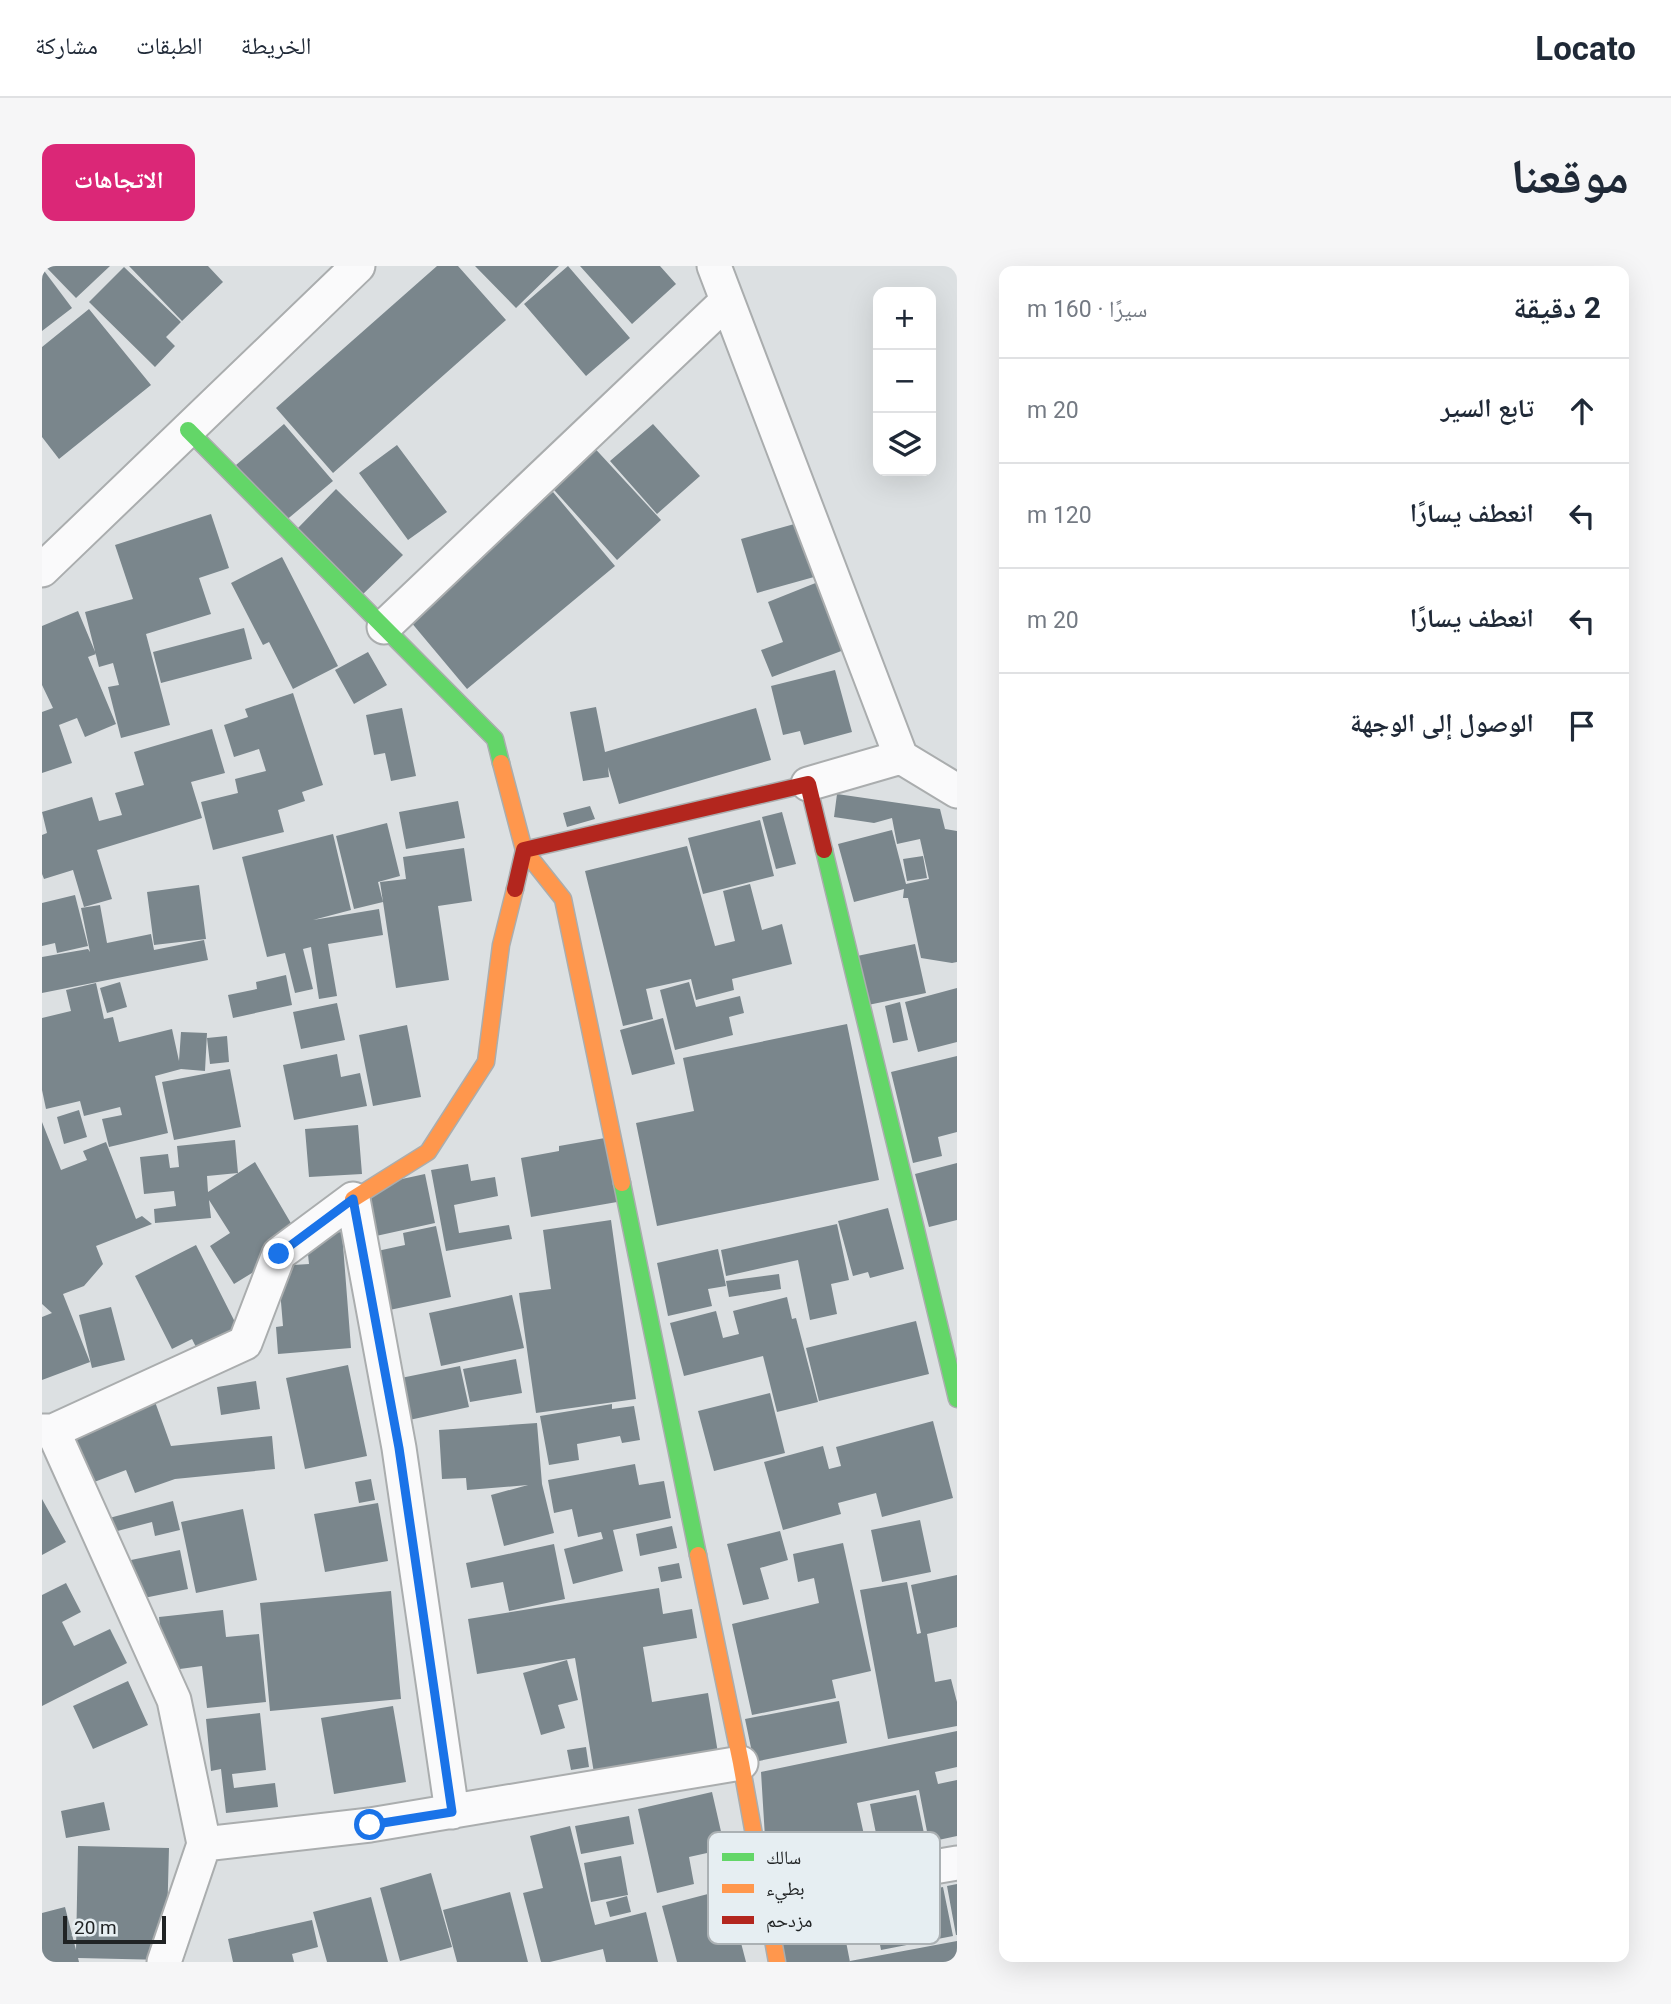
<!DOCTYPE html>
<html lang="ar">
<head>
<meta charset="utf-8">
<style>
	body { margin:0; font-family:Roboto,"Noto Naskh Arabic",sans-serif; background:#f6f6f7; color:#1f2937; direction:rtl }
	.controls { position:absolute; right:21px; top:21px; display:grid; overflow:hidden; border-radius:14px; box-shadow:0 7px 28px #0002 }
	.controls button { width:63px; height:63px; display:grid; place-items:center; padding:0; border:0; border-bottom:2px solid #e0e1e3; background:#fff; color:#1f2937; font:35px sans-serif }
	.scale { position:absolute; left:21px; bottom:18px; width:103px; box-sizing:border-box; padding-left:7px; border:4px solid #202324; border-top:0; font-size:19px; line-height:24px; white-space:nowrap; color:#202324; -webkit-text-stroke:5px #e6eef2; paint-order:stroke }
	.stop { position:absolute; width:21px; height:21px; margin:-16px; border:5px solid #1a73e8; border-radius:50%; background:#fff }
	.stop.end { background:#1a73e8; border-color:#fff; box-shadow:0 2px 7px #0008 }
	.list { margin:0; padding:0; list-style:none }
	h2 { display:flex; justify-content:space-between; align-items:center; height:91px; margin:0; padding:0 28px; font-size:30px }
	h2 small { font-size:23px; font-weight:400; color:#747a83 }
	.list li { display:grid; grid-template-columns:46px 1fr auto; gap:21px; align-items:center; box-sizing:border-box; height:105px; padding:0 28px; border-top:2px solid #e0e1e3 }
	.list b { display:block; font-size:26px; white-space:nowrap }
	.list em { font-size:23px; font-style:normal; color:#747a83 }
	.icon { flex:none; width:38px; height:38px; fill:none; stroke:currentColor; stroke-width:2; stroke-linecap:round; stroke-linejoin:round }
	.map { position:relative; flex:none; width:915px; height:1696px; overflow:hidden; direction:ltr; border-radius:14px }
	header { display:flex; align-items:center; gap:42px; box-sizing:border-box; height:98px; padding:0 35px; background:#fff; border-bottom:2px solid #e0e1e3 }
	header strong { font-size:33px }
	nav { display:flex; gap:38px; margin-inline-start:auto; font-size:24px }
	.intro { display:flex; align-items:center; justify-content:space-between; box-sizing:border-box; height:168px; padding:0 42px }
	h1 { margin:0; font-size:49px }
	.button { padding:18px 32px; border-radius:14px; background:#db2777; color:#fff; font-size:24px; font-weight:700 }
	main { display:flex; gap:42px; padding:0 42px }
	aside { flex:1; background:#fff; border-radius:14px; box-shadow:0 7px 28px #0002 }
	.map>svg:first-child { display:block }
</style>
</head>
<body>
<header>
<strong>Locato</strong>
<nav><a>الخريطة</a><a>الطبقات</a><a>مشاركة</a></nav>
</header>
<div class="intro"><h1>موقعنا</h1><a class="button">الاتجاهات</a></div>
<main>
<aside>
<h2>2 دقيقة<small>سيرًا · 160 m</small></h2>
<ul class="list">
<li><svg class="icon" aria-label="ahead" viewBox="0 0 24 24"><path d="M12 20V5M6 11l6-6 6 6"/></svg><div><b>تابع السير</b></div><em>20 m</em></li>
<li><svg class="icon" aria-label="left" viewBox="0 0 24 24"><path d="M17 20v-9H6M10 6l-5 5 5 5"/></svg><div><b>انعطف يسارًا</b></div><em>120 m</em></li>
<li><svg class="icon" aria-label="left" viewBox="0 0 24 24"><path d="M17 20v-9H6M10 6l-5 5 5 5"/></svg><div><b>انعطف يسارًا</b></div><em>20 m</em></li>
<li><svg class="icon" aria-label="arrive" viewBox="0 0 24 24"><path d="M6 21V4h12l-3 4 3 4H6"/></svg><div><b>الوصول إلى الوجهة</b></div></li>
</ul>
</aside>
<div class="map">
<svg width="915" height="1696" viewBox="0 0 915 1696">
	<rect width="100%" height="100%" fill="#dce0e2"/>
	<!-- building -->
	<path fill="#7a868c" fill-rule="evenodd" d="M3,0H68L34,32Z
		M87,0H166L181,16L140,55Z
		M395,0H416L464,54L291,207L234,142Z
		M433,0H517L474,42Z
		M526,0L588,72L544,110L482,38Z
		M538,0H618L634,18L590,58Z
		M82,1L139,56L124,71L133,80L113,101L47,36Z
		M0,2L30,42L0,65Z
		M47,43L109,119L17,193L0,171V81Z
		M242,158L291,215L242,256L194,199Z
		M611,158L658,210L615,248L568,195Z
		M547,176L619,254L575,294L504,215Z
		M355,179L405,246L366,274L317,207Z
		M294,223L361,289L317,332L256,262Z
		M511,226L573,300L425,423L363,349Z
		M169,248L187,302L157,312L169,348L104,368L128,459L79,472L66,421L77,419L71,397L57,401L43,346L91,333L73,279Z
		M756,257L772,311L715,327L699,273Z
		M240,291L296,400L251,423L227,376L221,379L189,317Z
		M776,316L802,384L730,411L719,384L741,376L726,336Z
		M36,345L54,388L46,391L74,458L43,471L35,452L17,459L30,497L0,507V446L11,442L0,419V360Z
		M202,362L210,393L119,417L111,386Z
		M326,386L345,419L312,438L293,404Z
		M793,404L810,466L762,479L758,465L741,469L729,420Z
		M251,427L281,519L260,526L263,535L236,544L242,566L171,584L159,536L196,527L193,513L224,505L217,483L192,491L182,459L206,451L203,443Z
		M554,441L563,486L714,442L729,494L577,538L566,501L567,511L541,515L528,446Z
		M360,442L374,510L349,515L343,487L332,489L324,449Z
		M170,463L183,507L149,516L160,552L55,584L70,633L42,641L31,604L2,613L0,608V569L5,567L0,546L50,531L57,555L80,549L73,527L102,519L92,486Z
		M795,528L898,543L903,563L915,565V696L910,697L879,692L866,632H861L862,623L812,636L796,578L850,564L864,618L887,613L878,573L855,578L850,552L832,557L792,551Z
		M416,535L423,572L364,583L357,546Z
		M548,540L553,553L525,561L521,547Z
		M740,546L754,598L734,603L720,551Z
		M718,554L732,610L661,628L646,572Z
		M345,557L358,610L336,616L341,636L312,643L294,570Z
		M291,568L309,644L271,654L337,643L341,669L286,678L295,730L277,733L269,681L261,683L271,723L253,727L243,687L225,691L200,591Z
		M645,580L673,680L693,675L681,625L708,618L720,664L740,658L750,698L690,713L692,724L654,734L649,713L604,723L611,753L581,760L543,605Z
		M422,582L430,635L396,640L407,714L354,722L338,616L364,613L361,591Z
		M881,590L885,612L865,615L861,593Z
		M157,619L164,673L112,679L105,626Z
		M33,629L46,680L15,687L13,677L0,680V637Z
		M58,639L65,677L109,668L112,684L162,674L166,694L0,727V691L46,683L48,686L39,642Z
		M873,678L884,727L826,739L815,690Z
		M244,709L250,739L191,752L186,729L215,723L214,716Z
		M78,716L85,741L65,747L58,722Z
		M647,716L654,741L698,730L702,747L687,751L691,769L633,784L618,724Z
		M54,717L62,753L71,751L77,776L130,763L137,795L139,766L165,767L163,805L139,803L113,810L126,867L67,881L60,853L80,849L78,841L42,850L38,835L4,843L0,824V752L29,745L24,724Z
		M915,722V776L876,786L863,736Z
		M858,736L866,774L851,777L843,740Z
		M295,737L303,774L259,783L251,746Z
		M621,752L633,798L590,809L578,764Z
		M805,758L837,914L615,960L594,857L652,845L641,792Z
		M365,759L379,831L331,840L317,769Z
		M185,770L187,796L168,798L165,772Z
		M295,788L299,811L318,807L325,840L252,854L241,799Z
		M915,790V866L896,871L900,890L871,897L849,806Z
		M188,803L199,861L132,874L120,816Z
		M37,844L45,871L22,878L15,851Z
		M0,856L19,904L45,894L41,885L64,876L94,953L100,950L110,958L54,980L61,998L42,1020L21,1028L48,1096L0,1114V1051L10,1047L0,1038Z
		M316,859L320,908L267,911L263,863Z
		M563,872L575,936L489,951L479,892L517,885V880Z
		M193,874L196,907L213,896L260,976L192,1018L168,980L188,967L167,934L169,952L113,957L112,943L134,940L132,925L102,928L98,891L126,888L128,902L137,901L135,880ZM196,907L166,926L165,910Z
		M915,897V954L887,961L873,908Z
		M426,898L429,915L453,911L456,930L412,939L417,967L467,959L470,973L404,985L389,904Z
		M383,908L393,957L334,970L323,921Z
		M846,942L862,1003L828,1012L826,1006L811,1010L796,955Z
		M569,954L594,1133L494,1147L477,1027L509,1023L501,964Z
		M795,958L807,1014L789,1018L795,1048L768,1054L756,994L684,1010L679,984Z
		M394,960L409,1031L338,1046L326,987L363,979L361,967Z
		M300,966L309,1082L236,1088L234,1061L241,1060L236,1000L267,998L264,969Z
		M154,979L198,1066L157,1087L150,1073L130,1083L93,1010Z
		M676,983L684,1020L666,1023L670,1040L626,1050L615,997Z
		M737,1008L739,1023L687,1031L684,1015Z
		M470,1029L482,1082L399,1100L387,1047Z
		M745,1031L750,1053L754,1052L776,1136L735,1146L721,1090L642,1110L628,1057L674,1045L681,1072L697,1068L691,1045Z
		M69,1041L83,1094L50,1102L37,1049Z
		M874,1055L887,1108L777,1135L764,1082Z
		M474,1093L480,1127L428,1136L421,1103Z
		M306,1099L325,1190L263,1203L244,1112Z
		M418,1100L427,1141L358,1156L349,1114Z
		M214,1115L218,1143L179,1149L175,1121Z
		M728,1127L743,1187L672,1205L656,1145Z
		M112,1133L129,1180L230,1170L233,1203L133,1213L93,1227L84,1204L31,1224L11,1170Z
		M570,1138V1143L592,1140L598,1174L580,1177L578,1170L535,1178L537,1194L507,1199L498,1150Z
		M891,1155L911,1232L840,1251L834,1227L796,1237L799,1248L741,1264L722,1196L781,1180L787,1203L799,1200L794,1181Z
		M495,1157L500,1218L512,1267L462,1280L449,1229L486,1219L425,1224L424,1212L400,1213L397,1164Z
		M593,1198L597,1219L622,1215L629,1252L571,1264L581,1305L531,1318L522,1283L561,1273L559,1266L536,1271L530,1243L512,1247L506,1214Z
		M329,1213L333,1234L317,1237L313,1216Z
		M0,1233L24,1276L0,1289Z
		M131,1235L138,1264L113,1270L110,1256L60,1269L56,1255Z
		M336,1237L346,1295L283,1306L272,1248Z
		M201,1243L215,1314L154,1327L139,1256Z
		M878,1254L889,1306L840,1316L829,1264Z
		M630,1260L635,1282L598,1290L594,1268Z
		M738,1265L746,1294L718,1302L727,1333L701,1339L685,1278Z
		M801,1277L829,1405L790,1414L794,1432L710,1449L690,1358L777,1337L772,1312L756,1316L751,1288Z
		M512,1278L523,1333L467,1345L461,1316L429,1322L424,1297Z
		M138,1284L146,1323L97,1333L89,1294Z
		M637,1297L640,1312L619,1316L616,1301Z
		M915,1309V1361L885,1368L893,1416L909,1413L915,1436V1460L846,1473L818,1324L865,1316L875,1368L879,1367L869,1319Z
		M24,1317L39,1346L20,1356L32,1380L68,1363L85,1397L0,1440V1329Z
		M617,1322L621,1348L650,1343L655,1372L601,1381L610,1436L666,1427L676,1487L552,1507L533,1392L435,1408L426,1353Z
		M349,1325L359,1433L228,1445L218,1337Z
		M181,1344L184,1371L217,1368L224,1436L165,1442L160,1400L123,1405L117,1351Z
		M525,1394L536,1434L516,1439L523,1462L499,1469L481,1407Z
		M86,1415L106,1459L51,1483L31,1440Z
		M797,1435L805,1477L712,1496L703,1453Z
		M351,1440L364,1516L292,1528L279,1452Z
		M218,1447L224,1504L190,1508L192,1522L233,1517L236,1541L184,1547L179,1503L169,1505L164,1453Z
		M915,1465V1501L893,1506L896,1518L915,1514V1570L887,1576L877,1524L815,1537L828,1596L726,1621L719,1506Z
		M544,1481L547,1501L529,1504L525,1484Z
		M670,1526L683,1583L647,1591L652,1618L615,1627L596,1543Z
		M874,1529L884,1577L838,1587L828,1538Z
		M62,1536L68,1564L24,1572L19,1545Z
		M587,1550L592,1578L539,1588L533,1560Z
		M528,1560L553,1659L604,1646L616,1696H564L561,1683L508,1696H499L481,1627L501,1622L488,1570Z
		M36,1580L127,1582L124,1694L36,1692L37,1696H0V1647L23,1641L34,1684Z
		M579,1590L586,1629L549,1636L542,1597Z
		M389,1607L410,1681L358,1695L338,1622Z
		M915,1618V1669H914L905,1620Z
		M901,1621L911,1670L839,1684L835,1663L806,1669L800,1642Z
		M685,1623L704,1696H635L620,1640Z
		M468,1626L486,1696H415L401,1644Z
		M585,1630L589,1646L568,1651L564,1636Z
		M329,1631L346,1696H285L271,1646Z
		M797,1640L808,1696H736L728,1652Z
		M270,1654L276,1681L250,1688L252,1696H191L186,1673Z
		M915,1675V1696H808V1695Z"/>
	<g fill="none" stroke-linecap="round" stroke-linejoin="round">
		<!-- street casing -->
		<g stroke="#aaadae" stroke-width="37">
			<path id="street" d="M672,0L859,491
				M0,304L316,0
				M342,361L685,35
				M766,518L859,491L915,525
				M0,1165H11L132,1434L162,1578
				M11,1165L203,1077L237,988L311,933L357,1182L410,1546
				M723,1630L915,1597
				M122,1696L162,1578L328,1559L699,1497"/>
		</g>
		<!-- fast casing -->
		<g stroke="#aaadae" stroke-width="19">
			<path id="fast" d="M146,164L453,473L459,497
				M782,584L915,1133
				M580,917L656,1289"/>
		</g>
		<!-- slow casing -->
		<g stroke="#aaadae" stroke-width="19">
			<path id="slow" d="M459,497L482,584L521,633L580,917
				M311,933L386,886L444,796L459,679L473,623
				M656,1289L699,1497L735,1696"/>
		</g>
		<!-- jam casing -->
		<g stroke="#aaadae" stroke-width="19">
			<path id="jam" d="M473,623L482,584L766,518L782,584"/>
		</g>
		<!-- street -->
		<use href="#street" stroke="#fafafb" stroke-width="33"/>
		<!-- fast -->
		<use href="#fast" stroke="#63d668" stroke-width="16"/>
		<!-- slow -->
		<use href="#slow" stroke="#ff974d" stroke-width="16"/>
		<!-- jam -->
		<use href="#jam" stroke="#b3261e" stroke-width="16"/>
	</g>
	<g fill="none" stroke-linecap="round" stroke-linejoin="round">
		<!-- route -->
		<path stroke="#1a73e8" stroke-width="9" d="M237,988L311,933L357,1182L410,1546L328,1559"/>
	</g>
	<!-- legend -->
	<rect x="666" y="1566" width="232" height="112" rx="10" fill="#e6eef2" stroke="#abb1b4" stroke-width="2"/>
	<rect x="680" y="1587" width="32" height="8" fill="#63d668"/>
	<rect x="680" y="1618" width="32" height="9" fill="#ff974d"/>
	<rect x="680" y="1650" width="32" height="8" fill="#b3261e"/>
	<g font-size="19" fill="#202324">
		<text x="724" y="1598">سالك</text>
		<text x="724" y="1629">بطيء</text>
		<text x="724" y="1661">مزدحم</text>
	</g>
</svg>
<div class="controls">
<button>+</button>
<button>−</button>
<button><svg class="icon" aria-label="layers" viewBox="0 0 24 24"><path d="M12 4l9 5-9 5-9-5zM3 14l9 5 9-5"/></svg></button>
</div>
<div class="scale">20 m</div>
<div class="stop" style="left:328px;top:1559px"></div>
<div class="stop end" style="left:237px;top:988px"></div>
</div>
</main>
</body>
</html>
